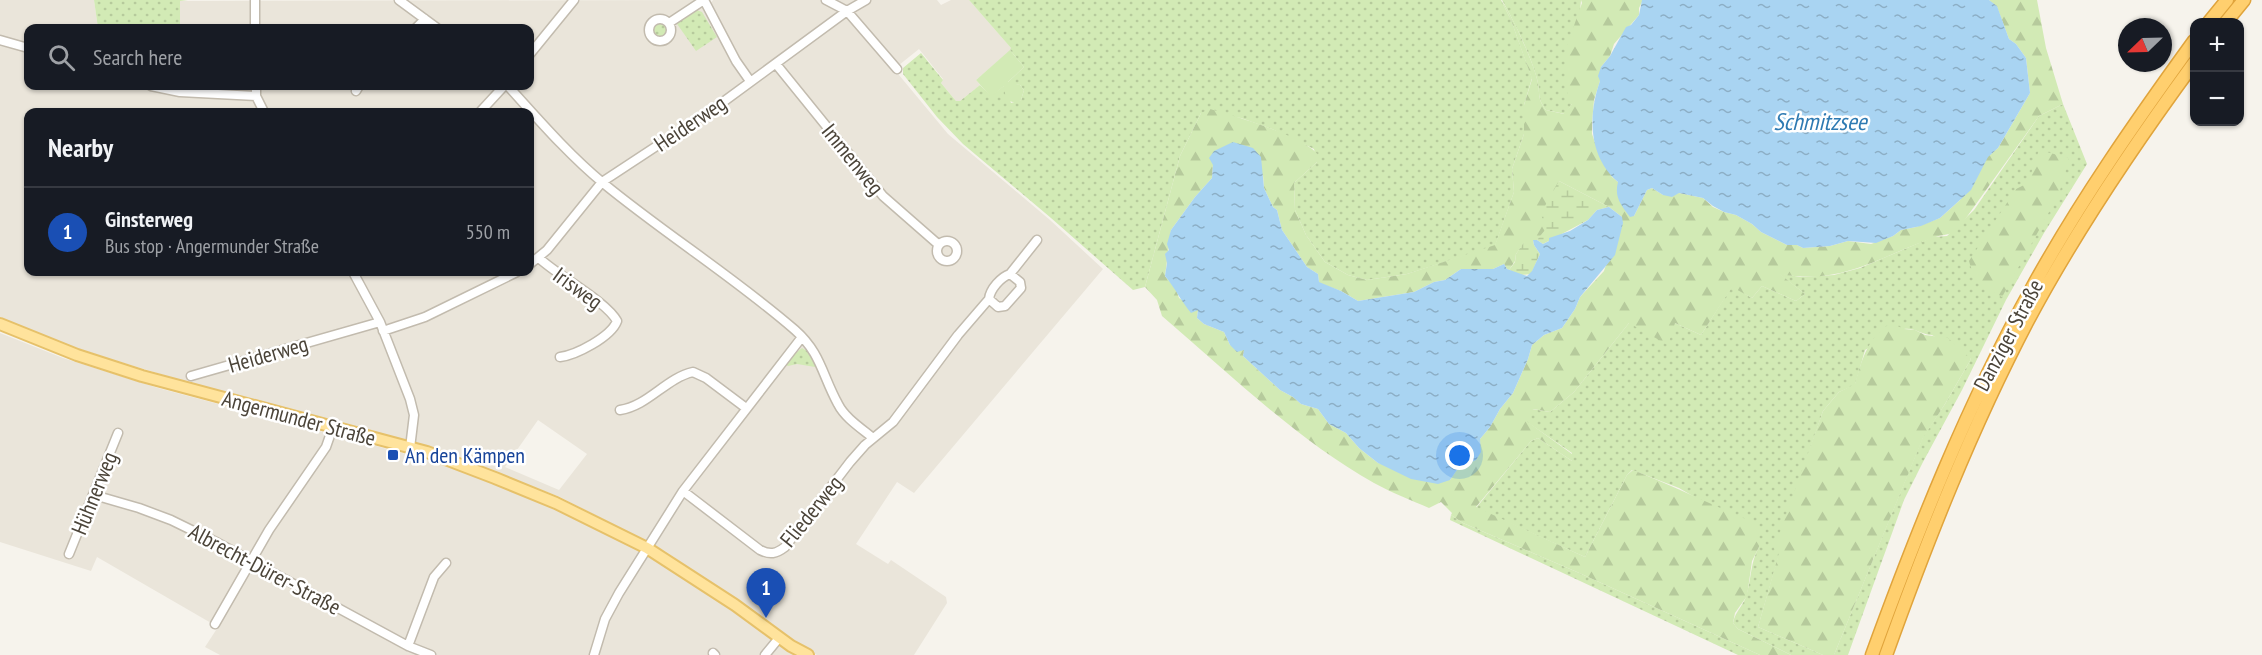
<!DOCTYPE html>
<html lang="en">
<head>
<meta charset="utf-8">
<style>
	body { margin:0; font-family:"PT Sans Narrow",sans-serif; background:#20242c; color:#f1f3f6 }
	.controls { position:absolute; right:18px; top:18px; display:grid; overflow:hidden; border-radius:12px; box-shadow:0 2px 4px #0004 }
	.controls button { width:54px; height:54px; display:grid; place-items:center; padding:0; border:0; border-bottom:2px solid #363941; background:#171b24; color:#f1f3f6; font:30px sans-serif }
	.compass { position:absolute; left:2118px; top:18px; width:54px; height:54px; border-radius:50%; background:#171b24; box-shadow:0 2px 4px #0004; rotate:247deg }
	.you { position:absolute; left:1460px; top:456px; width:21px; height:21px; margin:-15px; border:4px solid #fff; border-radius:50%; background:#1a73e8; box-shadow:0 0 0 9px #1a73e833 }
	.badge { display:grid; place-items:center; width:39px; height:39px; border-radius:50%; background:#fc3f1d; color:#fff; font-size:20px; font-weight:700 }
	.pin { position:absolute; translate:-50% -50px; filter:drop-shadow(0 2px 3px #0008) }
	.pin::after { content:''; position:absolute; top:32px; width:21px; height:18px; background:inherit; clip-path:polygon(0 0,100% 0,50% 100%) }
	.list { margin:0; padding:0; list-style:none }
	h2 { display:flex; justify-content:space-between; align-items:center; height:78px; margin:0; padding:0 24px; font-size:26px }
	h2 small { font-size:20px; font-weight:400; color:#9ea1a6 }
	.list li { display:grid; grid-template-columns:39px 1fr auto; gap:18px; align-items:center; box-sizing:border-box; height:90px; padding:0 24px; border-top:2px solid #363941 }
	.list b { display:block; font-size:22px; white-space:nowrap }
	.list p { margin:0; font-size:20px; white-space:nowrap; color:#9ea1a6 }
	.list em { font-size:20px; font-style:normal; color:#9ea1a6 }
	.icon { flex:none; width:33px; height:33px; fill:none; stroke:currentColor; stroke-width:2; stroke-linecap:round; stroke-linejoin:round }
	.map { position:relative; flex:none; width:2262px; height:655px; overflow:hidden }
	.search { position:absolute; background:#171b24; box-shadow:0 2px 4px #0004; left:24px; top:24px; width:510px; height:66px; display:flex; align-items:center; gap:15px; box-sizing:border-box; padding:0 21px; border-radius:12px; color:#9ea1a6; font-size:22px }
	.panel { position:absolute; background:#171b24; box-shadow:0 2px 4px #0004; left:24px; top:108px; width:510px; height:168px; border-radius:12px }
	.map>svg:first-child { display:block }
</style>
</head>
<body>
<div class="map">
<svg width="2262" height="655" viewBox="0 0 2262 655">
	<defs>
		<pattern id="grass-dots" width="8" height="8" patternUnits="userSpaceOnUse" patternTransform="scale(1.5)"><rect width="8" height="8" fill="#d2eab5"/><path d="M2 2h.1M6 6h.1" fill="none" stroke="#b6ca9c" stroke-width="1.8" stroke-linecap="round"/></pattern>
		<pattern id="forest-firs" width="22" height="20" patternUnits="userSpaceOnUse" patternTransform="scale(1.5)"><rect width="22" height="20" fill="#d2eab5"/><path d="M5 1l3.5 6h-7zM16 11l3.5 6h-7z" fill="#b6ca9c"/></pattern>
		<pattern id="wetland-marsh" width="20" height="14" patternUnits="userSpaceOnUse" patternTransform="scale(1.5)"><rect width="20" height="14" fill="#d2eab5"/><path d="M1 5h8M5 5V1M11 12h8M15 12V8" fill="none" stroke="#b6ca9c"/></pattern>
		<pattern id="water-ripples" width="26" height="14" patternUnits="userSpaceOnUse" patternTransform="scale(1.5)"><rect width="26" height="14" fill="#a9d4f2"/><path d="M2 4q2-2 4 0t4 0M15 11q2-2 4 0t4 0" fill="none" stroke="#8caec5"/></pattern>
	</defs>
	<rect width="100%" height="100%" fill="#f6f3ec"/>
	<!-- residential -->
	<path fill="#eae5da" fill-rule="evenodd" d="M0,0H94L98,28H28V86H530V28H180V1L705,0L711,3L713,0H937L941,5L951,0H969L1012,49L976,80L980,85L960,101H956L941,83L943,79L919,49L894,69L948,134L1050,220L1103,269L914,493L897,482L856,544L888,564L891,560L946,597L947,603L914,655H817L792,641L738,601L665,551L560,497L428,446L187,382L104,357L54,340L0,317ZM28,112H530V272H28ZM538,420L587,454L559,490L505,467Z
		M0,333L63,358L158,388L436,462L554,506L670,568L795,655H220L205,647L218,627L97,557L91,571L0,542Z"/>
	<!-- grass -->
	<path fill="url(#grass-dots)" d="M94,0H188L180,1V28H138V26L98,28Z
		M969,0H1501L1511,20L1532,78L1524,105V134L1512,169L1514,192L1495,246L1407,274L1367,280L1348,275L1325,262L1306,235L1295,210L1294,183L1317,162L1314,149L1272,129L1241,118L1201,113L1180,156L1145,287L1133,290L1051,218L963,144L937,117L903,74V68L921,53L943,80L941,83L956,101H960L980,85L991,96L1005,85L1011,103L1021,100L1024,90L1020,85L1007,83L1024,67L1010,50L1011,48Z
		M1502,0H1581L1572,104L1565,114L1546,110C1536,97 1541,93 1537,79C1531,56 1514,21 1502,0Z
		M697,10L702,12L717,37L696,51L675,21Z
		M650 31a9 9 0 1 1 18 0a9 9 0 1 1-18 0Z
		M2063,104L2087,164L2044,233L2006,300L1962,390L1923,462L1904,500L1848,655H1834L1923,437L1945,404L1971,359L1932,335C1922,335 1914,327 1904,329C1893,331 1875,345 1865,350L1855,385L1839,392L1823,411L1808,455L1758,627L1823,655H1791L1738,629L1733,623C1735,611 1745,604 1747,593C1752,575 1750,564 1759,547L1703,502L1679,488L1632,470L1627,475L1585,557L1476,508L1531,441L1538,438L1572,461V453L1524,420L1532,409L1550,412L1574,392L1629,323H1675L1701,335L1732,286L1752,298L1762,286L1796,301L1805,294L1778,273L1800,277L1834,275L1860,268L1933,237L1947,236L1974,210L2039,116Z
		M802,348L807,351L815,365V367L797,364L788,366L786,365L792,356Z
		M1451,515L1463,523L1577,572L1760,655H1738L1450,520Z"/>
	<!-- forest -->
	<path fill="url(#forest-firs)" fill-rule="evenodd" d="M1501,0C1511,12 1533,62 1537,79C1541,93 1536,97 1546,110L1564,114L1572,104L1568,98L1565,51L1582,3L1581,0H1643L1639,8V15L1614,44L1610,56L1601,67L1600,81L1594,100L1592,123V134L1599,154L1612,177L1618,182L1634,216L1647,190L1652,188L1663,195L1679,193L1703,198L1713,207L1724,212L1736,215L1752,224L1761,232L1787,245H1797L1803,248L1830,246L1848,241L1871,244L1893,236L1901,230L1916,227L1940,218L1960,200L1988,156L1998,148L2030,93L2026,58L2016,44L2009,39L1997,7L1989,0H2037L2046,48L2063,104L2039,116L1956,232C1948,235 1938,235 1930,239C1875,259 1841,285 1780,274L1805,294L1796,301L1762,286L1752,298L1732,287L1701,335L1675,323L1668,345L1629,323L1574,392L1550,412L1533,409L1525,420L1572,454V461L1538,438L1531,441L1476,507L1585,557L1627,475L1633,470C1674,486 1714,506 1755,523L1759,527V547L1752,561L1747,596L1735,613L1733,623L1738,629L1791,655H1760L1577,572L1463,523L1451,515L1452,513L1441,502L1429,508C1411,500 1392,493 1374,483C1296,439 1230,374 1162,316L1157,300L1145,287L1180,156L1201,113L1210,109C1234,116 1305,136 1318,155L1317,162L1294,183L1295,210L1306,235L1325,262L1348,275L1367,280L1407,274L1495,245L1514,192L1512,169L1524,134V105L1532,79L1511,20ZM1213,165L1263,175L1264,188L1273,207L1277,210L1282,230L1307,267L1318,274L1319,283L1341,291L1358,301L1414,292L1434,282L1445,280L1461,269H1493L1504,264L1507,269L1509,270L1515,261L1516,254L1525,242L1537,240L1546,230L1559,181L1609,207L1622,217L1604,271L1580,297L1575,309L1562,328L1544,335L1532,345L1528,359L1513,393L1500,409L1490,427L1480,439C1481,464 1473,455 1459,468C1455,471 1453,476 1450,480L1378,463L1359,448L1346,433L1329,424L1318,409L1301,404L1293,397L1280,390L1243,356L1244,350L1230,345L1224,332L1204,324L1197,318L1198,310L1179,298L1176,289L1165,276L1171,230L1195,197L1212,178Z
		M2039,150L2069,158L2059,194L2002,297C1983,286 1975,283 1969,261L2016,189L2028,183Z
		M1891,323L1904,329L1915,330L1925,335L1948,338L1971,359L1945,404L1923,438L1834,655H1823L1758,627L1779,553L1774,549L1823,411L1839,392L1855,384C1862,359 1868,337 1891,323Z"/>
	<!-- wetland -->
	<path fill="url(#wetland-marsh)" d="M1559,181L1609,207L1597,210L1588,220L1543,244L1537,240L1545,230L1541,213Z
		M1533,240L1534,245L1540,254L1531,274L1521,275L1509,270L1515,262L1516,254L1525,241Z"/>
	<!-- pitch -->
	<path fill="#d2eab5" d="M1010,50L1024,67L1008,82L1020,85L1024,90L1021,100L1016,103L1006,100L1004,86L991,97L976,80Z"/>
	<!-- water -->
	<path fill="url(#water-ripples)" d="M1642,0H1989L1997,6L2009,39L2016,44L2026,58L2030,93L1998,148L1988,157L1971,190L1940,218L1921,226L1901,230L1893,236L1876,243L1848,241L1830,246L1803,248L1797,245H1787L1761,232L1752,224L1736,215L1724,212L1713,206L1703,198L1679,193L1672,197L1663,195L1652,188L1647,190L1634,216L1630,217C1621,205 1614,197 1618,182C1588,156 1588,115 1600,81L1598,76L1601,67L1610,56L1626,27L1631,25L1639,15Z
		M1233,142L1253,148L1261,157L1264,188L1273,207L1277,210L1282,230L1307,267L1318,274L1319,282L1341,291L1358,301L1414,292L1434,282L1445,280L1461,269H1493L1504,264L1507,269L1527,276L1532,271L1540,254L1534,245L1533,240H1537L1543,244L1549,241V238L1570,231L1588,220L1597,210L1609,207L1622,217L1623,223L1615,255L1580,297L1575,309L1562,328L1544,335L1532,345L1528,359L1513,393L1500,409L1490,427L1480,439L1481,452L1476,460L1459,467L1450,480L1438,484L1411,479L1378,463L1359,448L1346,433L1329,424L1318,409L1301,404L1293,397L1280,390L1243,356L1244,350L1237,352L1230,345L1224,332L1204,324L1197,318L1198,310L1191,313C1181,301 1175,288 1165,276L1167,263L1165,254L1169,250L1167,244L1171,230L1195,197L1212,178L1213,165L1209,158L1214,151Z"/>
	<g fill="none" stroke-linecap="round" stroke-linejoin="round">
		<!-- minor casing -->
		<g stroke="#c2bbae" stroke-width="11">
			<path id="minor" d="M255,0V28
				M399,0L437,28
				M704,0L736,61L750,81
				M826,0L847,11L897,69
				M649 30a11 11 0 1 1 22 0a11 11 0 1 1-22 0Z
				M669,23L704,0
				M416,28L425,19
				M0,40L28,48
				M530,54L574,0
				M776,64L883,196L939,245
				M151,86L180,92L256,96
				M256,86V96L264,112
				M508,86C538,119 568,154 603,183C665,234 734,277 795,330C821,353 822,375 838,404C845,418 861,428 873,438
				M356,91L359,86
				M480,112L504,86
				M937 251a10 10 0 1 1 20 0a10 10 0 1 1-20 0Z
				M539,258C558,276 606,301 617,321C611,337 576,355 560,357
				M530,264L547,250L602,182L719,105L847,11L866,0
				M353,272L380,322L410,399L414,415L410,448
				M989,299L998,307L1005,306L1021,288L1020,282L1010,274
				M383,331L425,317L517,272
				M191,376L380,322
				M620,410C648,406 666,378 693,372L706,378L746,408
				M683,491L760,550C770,555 776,554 785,547L850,462L865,445L893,422L958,335L989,299C990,289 1001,277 1010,274L1037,240
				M94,495L139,508L171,520L218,543L408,646L431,655
				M69,554L118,433
				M215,624L269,530L326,447L333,427
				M408,646L434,577L446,563
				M713,653L715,655
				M594,655L605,619L619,593L683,491L802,337
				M765,655L779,638"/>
		</g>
		<!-- major casing -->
		<g stroke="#e6c16a" stroke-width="14">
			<path id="major" d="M0,324L77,355L142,376L427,452L495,478L556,503L647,548L735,605L791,646L808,655"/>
		</g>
		<!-- highway casing -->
		<g stroke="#e0a43c" stroke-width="15">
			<path id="highway" d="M2209,22L2227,0
				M2226,22L2244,0
				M1872,655C1918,529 1967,406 2032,288C2080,201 2136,121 2194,41
				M1886,655C1927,541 1971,429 2027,322C2076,230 2133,146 2194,63"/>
		</g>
		<!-- minor -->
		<use href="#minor" stroke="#fff" stroke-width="8"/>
		<!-- major -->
		<use href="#major" stroke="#ffe39c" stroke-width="10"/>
		<!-- highway -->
		<use href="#highway" stroke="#ffcf6e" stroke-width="12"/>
	</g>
	<!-- markers -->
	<rect fill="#1a4fb4" stroke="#fff" stroke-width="2" x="387" y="449" width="12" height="12" rx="3"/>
	<g text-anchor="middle" stroke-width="5" stroke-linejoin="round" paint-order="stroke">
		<!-- street labels -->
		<g font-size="22" fill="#4b4439" stroke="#fff">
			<text transform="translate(690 123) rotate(-34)" y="8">Heiderweg</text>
			<text transform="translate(853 159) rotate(51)" y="8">Immenweg</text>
			<text transform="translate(578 288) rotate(36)" y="8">Irisweg</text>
			<text transform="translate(2008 335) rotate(-62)" y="8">Danziger Straße</text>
			<text transform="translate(268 354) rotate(-16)" y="8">Heiderweg</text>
			<text transform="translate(299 418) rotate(15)" y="8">Angermunder Straße</text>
			<text transform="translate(94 493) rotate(-68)" y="8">Hühnerweg</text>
			<text transform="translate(811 511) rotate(-51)" y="8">Fliederweg</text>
			<text transform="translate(265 569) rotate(28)" y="8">Albrecht-Dürer-Straße</text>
		</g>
		<!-- transit labels -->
		<g font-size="22" fill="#164399" stroke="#fff" text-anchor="start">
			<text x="405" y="463">An den Kämpen</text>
		</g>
		<!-- water labels -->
		<g font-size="24" font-style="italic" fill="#2e7ab2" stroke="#fff">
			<text x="1820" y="130">Schmitzsee</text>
		</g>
	</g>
</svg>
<div class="controls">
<button>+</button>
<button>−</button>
</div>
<svg class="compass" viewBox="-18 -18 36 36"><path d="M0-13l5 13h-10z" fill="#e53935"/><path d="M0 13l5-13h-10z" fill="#9ea1a6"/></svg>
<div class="you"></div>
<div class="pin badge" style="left:766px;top:618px;background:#1a4fb4">1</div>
<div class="search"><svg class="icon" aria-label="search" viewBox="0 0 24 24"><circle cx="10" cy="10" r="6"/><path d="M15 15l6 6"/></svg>Search here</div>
<section class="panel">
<h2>Nearby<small></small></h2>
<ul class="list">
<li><span class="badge" style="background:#1a4fb4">1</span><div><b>Ginsterweg</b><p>Bus stop · Angermunder Straße</p></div><em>550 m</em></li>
</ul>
</section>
</div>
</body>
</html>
